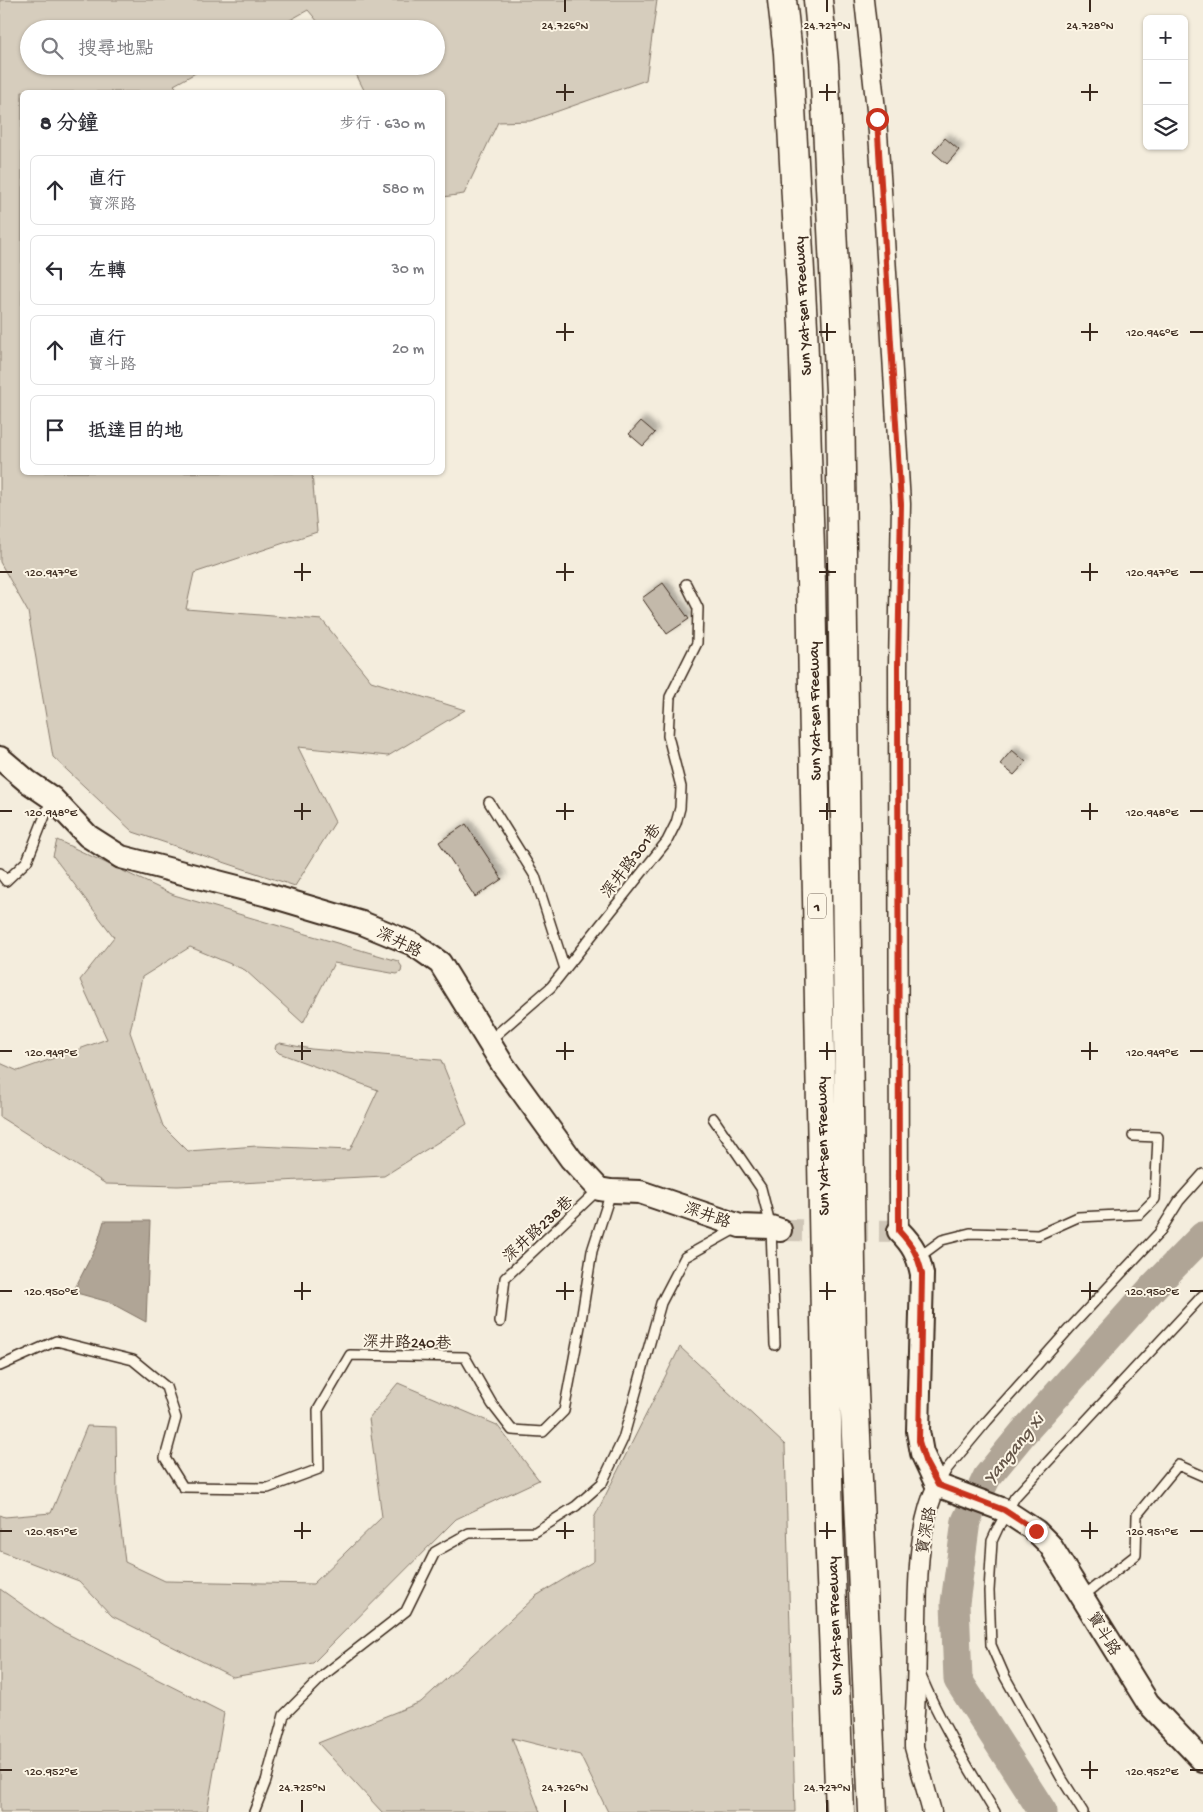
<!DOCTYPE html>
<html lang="zh-TW">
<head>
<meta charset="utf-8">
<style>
	body { margin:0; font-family:"Gochi Hand","LXGW WenKai TC",sans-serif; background:#f2f2f3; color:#2b2b33 }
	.controls { position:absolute; right:15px; top:15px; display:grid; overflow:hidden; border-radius:8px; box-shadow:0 1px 4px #0004 }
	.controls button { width:45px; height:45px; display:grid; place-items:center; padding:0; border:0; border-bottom:1px solid #e1e1e2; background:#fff; color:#2b2b33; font:25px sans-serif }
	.stop { position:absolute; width:15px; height:15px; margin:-11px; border:4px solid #c8321e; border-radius:50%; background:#fff }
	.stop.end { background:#c8321e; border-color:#fff; box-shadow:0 1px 5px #0008 }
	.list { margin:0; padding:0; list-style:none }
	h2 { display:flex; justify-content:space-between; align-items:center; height:65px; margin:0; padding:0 20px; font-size:21px }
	h2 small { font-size:16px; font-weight:400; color:#7c7c81 }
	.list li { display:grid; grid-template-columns:32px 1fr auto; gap:15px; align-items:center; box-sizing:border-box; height:70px; margin:0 10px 10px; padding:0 10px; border:1px solid #e1e1e2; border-radius:8px }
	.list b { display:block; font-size:19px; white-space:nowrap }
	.list p { margin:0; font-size:16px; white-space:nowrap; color:#7c7c81 }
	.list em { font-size:16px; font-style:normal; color:#7c7c81 }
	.icon { flex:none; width:28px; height:28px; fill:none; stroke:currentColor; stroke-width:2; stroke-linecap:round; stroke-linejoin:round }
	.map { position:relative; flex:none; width:1203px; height:1812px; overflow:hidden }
	.search { position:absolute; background:#fff; box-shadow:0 1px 4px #0004; left:20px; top:20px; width:425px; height:55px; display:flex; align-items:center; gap:12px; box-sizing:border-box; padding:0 18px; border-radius:28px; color:#7c7c81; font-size:19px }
	.panel { position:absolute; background:#fff; box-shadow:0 1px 4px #0004; left:20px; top:90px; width:425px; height:385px; border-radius:8px }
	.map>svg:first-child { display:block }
</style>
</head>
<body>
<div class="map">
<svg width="1203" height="1812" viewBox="0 0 1203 1812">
	<defs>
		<filter id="shadow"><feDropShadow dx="4.5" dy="-4.5" stdDeviation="2.5" flood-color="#0004"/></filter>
	</defs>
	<rect width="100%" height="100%" fill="#f4eddd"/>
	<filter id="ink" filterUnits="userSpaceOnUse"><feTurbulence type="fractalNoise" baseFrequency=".02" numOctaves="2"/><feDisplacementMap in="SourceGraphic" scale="10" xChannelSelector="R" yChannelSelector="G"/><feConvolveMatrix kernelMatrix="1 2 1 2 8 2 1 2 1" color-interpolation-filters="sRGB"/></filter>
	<g filter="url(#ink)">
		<!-- green -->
		<path fill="#d6cdbd" stroke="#887c6e" d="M0,0H657L646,80L530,121L498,122L464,194L443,197L442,92H365L352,66H436V29H324L308,10L274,29H29V66H208L174,85L180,92H22V472L312,473L317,532L194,573L186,609L322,620L371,681L465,710L388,756L298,747L335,822L295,886L133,832L53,757L28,612L0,562Z
			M57,840L174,895L398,961L402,967L401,972L397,974L334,963L303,1023L245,970L190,947L142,977L130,1032L163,1126L188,1151L257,1146L350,1150L378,1090L279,1053L275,1049L276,1045L280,1043L311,1049L441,1060L467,1124L384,1176L178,1186L106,1184L0,1117V1063L18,1071L107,1039L80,980L114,937L53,856Z
			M680,1347L785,1445L795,1812H608L580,1755L512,1738L540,1812H382L318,1743L421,1702L536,1596L594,1561V1518Z
			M398,1383L497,1425L539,1480L456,1519L313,1663L233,1677L112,1616L79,1581L0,1551V1515L5,1517L51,1513L87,1426L116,1427L117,1498L125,1562L165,1581L313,1584L382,1517L369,1418Z
			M0,1589L54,1627L224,1713L207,1812H0Z"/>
		<!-- water -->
		<path fill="#b0a596" stroke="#817466" d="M104,1221H150L146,1322L109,1302L73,1292L97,1245Z"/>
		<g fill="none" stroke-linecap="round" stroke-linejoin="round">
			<!-- river -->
			<path stroke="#b0a596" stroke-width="29" d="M1043,1812L958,1680L955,1603L966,1521L987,1477L1023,1433L1155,1285L1203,1236"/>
		</g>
		<!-- building -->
		<path fill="#c3b9aa" stroke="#3b2a1e" filter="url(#shadow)" d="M945,138L959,150L947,164L933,152Z
			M641,421L655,433L643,446L629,434Z
			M663,583L689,619L667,634L642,598Z
			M1012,750L1026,762L1014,775L1000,764Z
			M466,824L502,879L475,897L439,842Z"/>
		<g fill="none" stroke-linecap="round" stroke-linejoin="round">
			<!-- tertiary-tunnel -->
			<path stroke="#cfc6b7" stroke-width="22" stroke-dasharray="22 11" stroke-linecap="butt" d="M780,1230L899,1231"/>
			<!-- service casing -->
			<g stroke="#3b2a1e" stroke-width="12">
				<path id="service" d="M489,802L535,876L565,969
					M0,873L6,881L27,861L52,798
					M489,1041L551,987L667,841L676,823L680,808L681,787L668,736L670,697L697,643L698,608L686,584
					M713,1118L761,1188L771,1227L775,1345
					M919,1257L942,1240L970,1233L1038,1235L1078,1217L1140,1214L1155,1199L1158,1137L1133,1136
					M500,1322L505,1278L599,1189
					M0,1366L56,1341L133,1360L166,1387L176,1418L165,1458L183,1487L268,1488L319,1469L318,1410L350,1355L465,1357L492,1404L512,1430L543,1432L564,1411L581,1321L592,1251L611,1192
					M939,1483L947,1469L987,1421L1069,1329L1159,1233L1179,1201L1203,1174
					M1083,1596L1136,1555L1137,1515L1178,1465L1203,1476
					M921,1676C941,1724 968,1767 995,1812
					M254,1812L266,1781L284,1715L325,1674L406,1611L435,1552L469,1533L535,1532L576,1506L602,1483L623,1439L661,1303L685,1257L737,1228
					M1083,1812L1062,1779L1005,1677L991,1645L989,1591L992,1541L998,1528L1015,1497L1203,1295"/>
			</g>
			<!-- minor casing -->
			<g stroke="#3b2a1e" stroke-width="21">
				<path id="minor" d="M864,0L877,119L882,190L901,504L898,666L899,1231
					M932,1812L914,1747V1727C917,1691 917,1655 917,1620C918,1575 918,1526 937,1485"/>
			</g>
			<!-- tertiary casing -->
			<g stroke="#3b2a1e" stroke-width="26">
				<path id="tertiary" d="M0,758L27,781L52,798L88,836L121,857L268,895L362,923L413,944L440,963L503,1065L571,1159L599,1189L611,1191L640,1192L740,1226L771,1227L780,1230
					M899,1231C913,1245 918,1255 922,1274L918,1431L922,1453L937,1485L1004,1510L1036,1531L1050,1545L1148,1703L1203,1761"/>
			</g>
			<!-- motorway casing -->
			<g stroke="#3b2a1e" stroke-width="31">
				<path id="motorway" d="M782,0L788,53L803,326L811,582L829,1528L840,1812
					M818,0L824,64L840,392L852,1347L873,1812"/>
			</g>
			<!-- service -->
			<use href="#service" stroke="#fcf5e5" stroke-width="9"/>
			<!-- minor -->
			<use href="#minor" stroke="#fcf5e5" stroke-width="18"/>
			<!-- tertiary -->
			<use href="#tertiary" stroke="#fcf5e5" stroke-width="22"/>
			<!-- motorway -->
			<use href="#motorway" stroke="#fcf5e5" stroke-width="28"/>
		</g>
	</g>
	<g fill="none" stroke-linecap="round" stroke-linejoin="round" filter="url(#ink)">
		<!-- route -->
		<path stroke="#c8321e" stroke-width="6" d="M877,119L901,504L898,666L899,1231C912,1245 918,1255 922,1274L919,1441L925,1461L938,1485L1004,1510L1036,1531"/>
	</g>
	<!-- ticks -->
	<path fill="none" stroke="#3b2a1e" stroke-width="2" d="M565,0V12M827,0V12M1090,0V12M565,84V101M827,84V101M1090,84V101M556,92H574M819,92H836M1081,92H1098M565,323V341M827,323V341M1090,323V341M556,332H574M819,332H836M1081,332H1098M1190,332H1203M302,563V581M565,563V581M827,563V581M1090,563V581M0,572H12M294,572H311M556,572H574M819,572H836M1081,572H1098M1190,572H1203M302,803V820M565,803V820M827,803V820M1090,803V820M0,811H12M294,811H311M556,811H574M819,811H836M1081,811H1098M1190,811H1203M302,1042V1060M565,1042V1060M827,1042V1060M1090,1042V1060M0,1051H12M294,1051H311M556,1051H574M819,1051H836M1081,1051H1098M1190,1051H1203M302,1282V1300M565,1282V1300M827,1282V1300M1090,1282V1300M0,1291H12M294,1291H311M556,1291H574M819,1291H836M1081,1291H1098M1190,1291H1203M302,1522V1539M565,1522V1539M827,1522V1539M1090,1522V1539M0,1531H12M294,1531H311M556,1531H574M819,1531H836M1081,1531H1098M1190,1531H1203M1090,1761V1779M0,1770H12M1081,1770H1098M1190,1770H1203M302,1800V1812M565,1800V1812M827,1800V1812"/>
	<g text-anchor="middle" stroke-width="4" stroke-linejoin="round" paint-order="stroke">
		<!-- shield labels -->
		<rect fill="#fcf5e5" stroke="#75675a" stroke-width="1" x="808" y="893.5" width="18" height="25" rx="4"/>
		<g font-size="15" font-weight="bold" fill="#3b2a1e">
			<text x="817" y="911">1</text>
		</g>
		<!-- street labels -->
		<g font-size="16" fill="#3b2a1e" stroke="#fcf5e5">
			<text transform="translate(801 306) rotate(-93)" y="6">Sun Yat-sen Freeway</text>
			<text transform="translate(813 711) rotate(-91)" y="6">Sun Yat-sen Freeway</text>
			<text transform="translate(630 860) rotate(-53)" y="6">深井路301巷</text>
			<text transform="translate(400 941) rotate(26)" y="6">深井路</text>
			<text transform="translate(821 1146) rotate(-91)" y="6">Sun Yat-sen Freeway</text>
			<text transform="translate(708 1214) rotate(19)" y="6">深井路</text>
			<text transform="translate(537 1228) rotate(-43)" y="6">深井路238巷</text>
			<text transform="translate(407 1341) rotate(1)" y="6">深井路240巷</text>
			<text transform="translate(925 1530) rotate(-80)" y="6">寶深路</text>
			<text transform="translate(833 1626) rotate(-92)" y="6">Sun Yat-sen Freeway</text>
			<text transform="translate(1105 1633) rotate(59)" y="6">寶斗路</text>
		</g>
		<!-- water labels -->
		<g font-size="18" font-style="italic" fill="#645548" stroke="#fcf5e5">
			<text transform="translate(1013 1448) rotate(-51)" y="6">Yangang Xi</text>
		</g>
	</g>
	<g font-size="12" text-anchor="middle" fill="#3b2a1e" stroke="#fcf5e5" stroke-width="4" stroke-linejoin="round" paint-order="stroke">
		<text x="565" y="29">24.726°N</text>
		<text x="827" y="29">24.727°N</text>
		<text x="1090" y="29">24.728°N</text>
		<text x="1152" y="336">120.946°E</text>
		<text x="1152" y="576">120.947°E</text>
		<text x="51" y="576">120.947°E</text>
		<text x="1152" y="816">120.948°E</text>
		<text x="51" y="816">120.948°E</text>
		<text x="1152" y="1056">120.949°E</text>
		<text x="51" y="1056">120.949°E</text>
		<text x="1152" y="1295">120.950°E</text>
		<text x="51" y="1295">120.950°E</text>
		<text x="1152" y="1535">120.951°E</text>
		<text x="51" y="1535">120.951°E</text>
		<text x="1152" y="1775">120.952°E</text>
		<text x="51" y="1775">120.952°E</text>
		<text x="302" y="1791">24.725°N</text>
		<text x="565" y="1791">24.726°N</text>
		<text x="827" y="1791">24.727°N</text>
	</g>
</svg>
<div class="controls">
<button>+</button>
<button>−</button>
<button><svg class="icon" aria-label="layers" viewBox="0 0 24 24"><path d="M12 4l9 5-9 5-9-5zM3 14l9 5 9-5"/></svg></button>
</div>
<div class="stop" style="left:877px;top:119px"></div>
<div class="stop end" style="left:1036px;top:1531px"></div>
<div class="search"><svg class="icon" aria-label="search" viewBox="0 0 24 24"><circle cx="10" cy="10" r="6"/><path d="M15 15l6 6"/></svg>搜尋地點</div>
<section class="panel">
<h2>8 分鐘<small>步行 · 630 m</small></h2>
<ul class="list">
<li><svg class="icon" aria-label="ahead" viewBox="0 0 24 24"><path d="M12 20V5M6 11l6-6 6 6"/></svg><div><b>直行</b><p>寶深路</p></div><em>580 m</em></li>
<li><svg class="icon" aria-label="left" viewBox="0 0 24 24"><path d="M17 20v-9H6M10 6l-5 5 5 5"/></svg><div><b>左轉</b></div><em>30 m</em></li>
<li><svg class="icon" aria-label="ahead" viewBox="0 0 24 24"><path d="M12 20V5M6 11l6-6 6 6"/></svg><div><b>直行</b><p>寶斗路</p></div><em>20 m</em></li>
<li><svg class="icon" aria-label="arrive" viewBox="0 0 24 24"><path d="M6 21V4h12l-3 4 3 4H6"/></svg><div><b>抵達目的地</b></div></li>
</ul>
</section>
</div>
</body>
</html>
